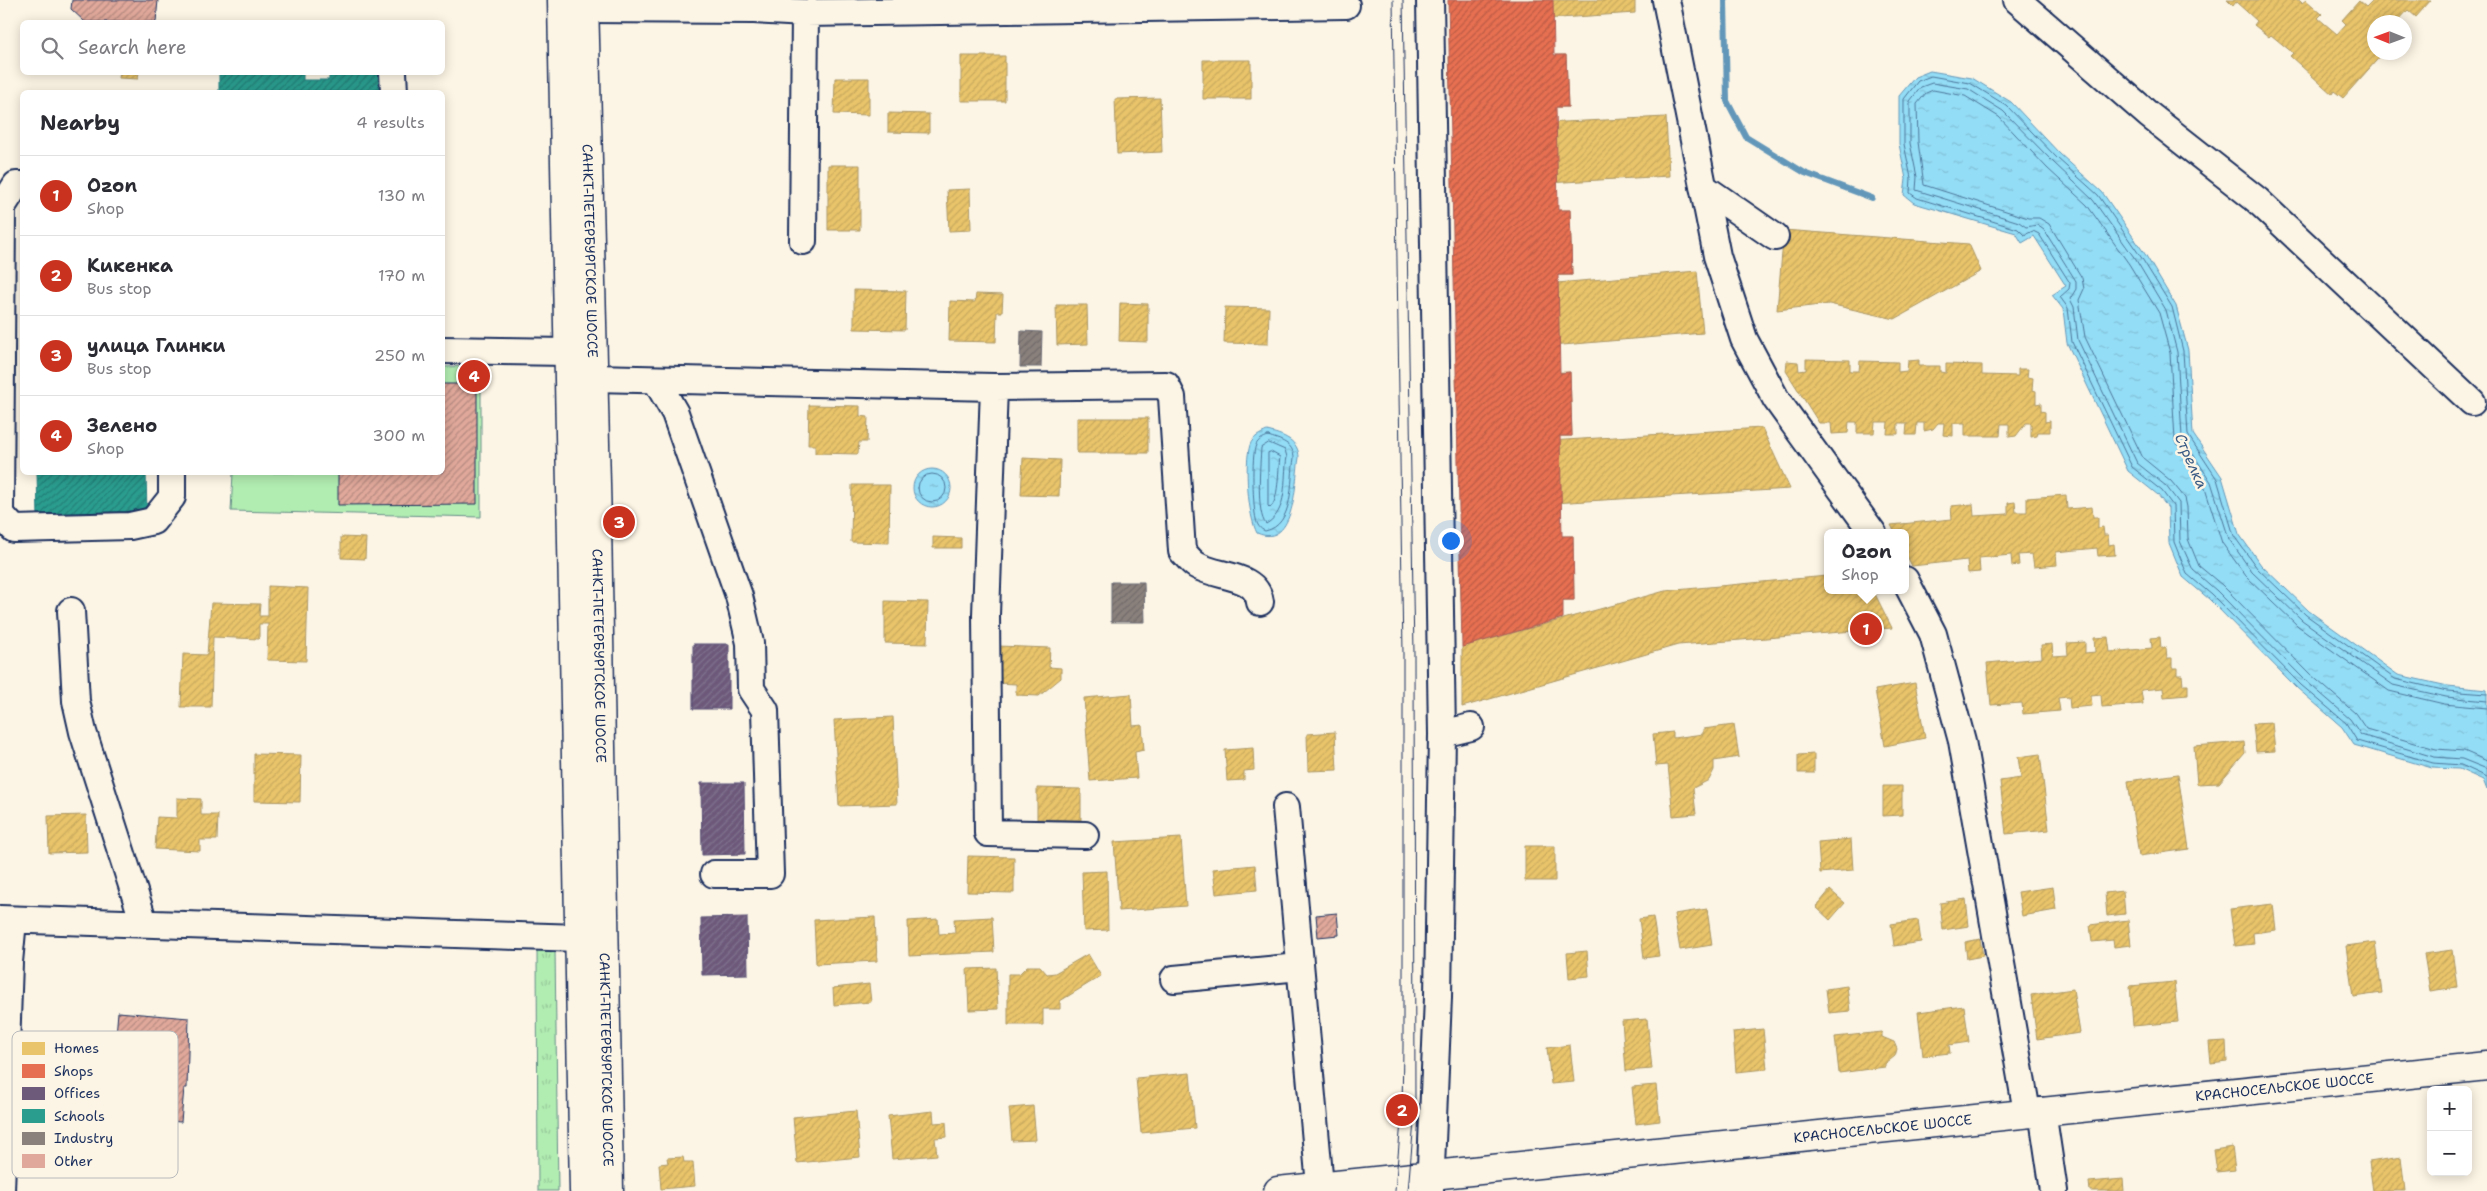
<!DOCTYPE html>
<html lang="en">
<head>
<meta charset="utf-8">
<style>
	body { margin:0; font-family:"Shantell Sans",sans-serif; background:#f2f2f3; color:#2b2b33 }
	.controls { position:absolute; right:15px; bottom:15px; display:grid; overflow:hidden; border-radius:8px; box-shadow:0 2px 12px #0003 }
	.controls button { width:45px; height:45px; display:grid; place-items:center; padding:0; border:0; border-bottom:1px solid #e1e1e2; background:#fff; color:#2b2b33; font:25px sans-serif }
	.compass { position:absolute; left:2367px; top:15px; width:45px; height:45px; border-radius:50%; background:#fff; box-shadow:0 2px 12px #0003; rotate:271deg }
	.you { position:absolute; left:1450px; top:540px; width:18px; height:18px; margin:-12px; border:4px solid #fff; border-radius:50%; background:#1a73e8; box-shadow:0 0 0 8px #1a73e833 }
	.badge { display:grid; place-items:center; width:32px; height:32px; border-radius:50%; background:#c8321e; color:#fff; font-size:16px; font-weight:700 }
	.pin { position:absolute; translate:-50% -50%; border:2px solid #fff; box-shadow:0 1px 5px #0006 }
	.popup { position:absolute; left:1824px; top:529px; width:85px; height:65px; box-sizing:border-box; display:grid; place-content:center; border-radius:8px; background:#fff; filter:drop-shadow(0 1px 4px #0005); font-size:16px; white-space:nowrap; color:#7c7c81 }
	.popup b { font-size:19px; color:#2b2b33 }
	.popup::after { content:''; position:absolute; left:50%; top:100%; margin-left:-10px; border:10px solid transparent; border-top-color:#fff }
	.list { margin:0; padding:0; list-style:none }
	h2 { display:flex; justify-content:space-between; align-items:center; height:65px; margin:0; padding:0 20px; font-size:21px }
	h2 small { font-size:16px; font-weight:400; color:#7c7c81 }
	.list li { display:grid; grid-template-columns:32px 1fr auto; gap:15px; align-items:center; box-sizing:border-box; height:80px; padding:0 20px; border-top:1px solid #e1e1e2 }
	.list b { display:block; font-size:19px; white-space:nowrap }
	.list p { margin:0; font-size:16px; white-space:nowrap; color:#7c7c81 }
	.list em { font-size:16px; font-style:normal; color:#7c7c81 }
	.icon { flex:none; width:28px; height:28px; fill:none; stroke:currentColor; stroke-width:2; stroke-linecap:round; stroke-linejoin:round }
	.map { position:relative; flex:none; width:2487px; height:1191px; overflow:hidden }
	.search { position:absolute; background:#fff; box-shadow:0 2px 12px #0003; left:20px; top:20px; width:425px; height:55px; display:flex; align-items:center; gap:12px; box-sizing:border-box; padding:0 18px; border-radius:8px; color:#7c7c81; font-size:19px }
	.panel { position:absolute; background:#fff; box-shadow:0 2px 12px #0003; left:20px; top:90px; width:425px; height:385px; border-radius:8px }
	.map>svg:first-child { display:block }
</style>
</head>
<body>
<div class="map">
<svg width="2487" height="1191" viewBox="0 0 2487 1191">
	<defs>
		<pattern id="grass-tufts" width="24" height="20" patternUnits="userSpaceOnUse" patternTransform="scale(1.25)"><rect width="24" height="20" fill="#b1ecb1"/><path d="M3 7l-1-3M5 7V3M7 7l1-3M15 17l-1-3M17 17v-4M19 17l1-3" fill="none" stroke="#98cb9b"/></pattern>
		<pattern id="water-ripples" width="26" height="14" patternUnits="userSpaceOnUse" patternTransform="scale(1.25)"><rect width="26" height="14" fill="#94ddf6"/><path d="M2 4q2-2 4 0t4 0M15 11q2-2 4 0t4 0" fill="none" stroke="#7fbed5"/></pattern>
		<pattern id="homes-hatch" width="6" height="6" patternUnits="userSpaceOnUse" patternTransform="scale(1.25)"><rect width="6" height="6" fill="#e9c46a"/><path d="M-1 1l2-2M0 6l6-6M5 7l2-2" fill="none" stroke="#c7a95e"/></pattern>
		<pattern id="shops-hatch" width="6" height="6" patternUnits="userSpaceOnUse" patternTransform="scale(1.25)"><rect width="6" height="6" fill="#e76f51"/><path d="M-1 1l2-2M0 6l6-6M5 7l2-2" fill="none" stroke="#ba5c46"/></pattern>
		<pattern id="offices-hatch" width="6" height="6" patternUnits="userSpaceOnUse" patternTransform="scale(1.25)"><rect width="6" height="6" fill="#6d597a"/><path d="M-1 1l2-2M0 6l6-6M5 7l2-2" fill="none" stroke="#80738f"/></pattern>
		<pattern id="schools-hatch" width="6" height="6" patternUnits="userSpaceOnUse" patternTransform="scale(1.25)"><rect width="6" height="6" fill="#2a9d8f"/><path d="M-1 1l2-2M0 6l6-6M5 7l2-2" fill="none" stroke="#238078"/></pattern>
		<pattern id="industry-hatch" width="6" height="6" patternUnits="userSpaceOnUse" patternTransform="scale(1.25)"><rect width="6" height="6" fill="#8a817c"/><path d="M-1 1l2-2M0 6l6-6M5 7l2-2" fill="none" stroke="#706a69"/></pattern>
		<pattern id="building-hatch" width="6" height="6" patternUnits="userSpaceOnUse" patternTransform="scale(1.25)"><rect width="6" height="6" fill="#e0a89a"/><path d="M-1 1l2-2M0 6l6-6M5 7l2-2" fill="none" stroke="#b58981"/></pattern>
	</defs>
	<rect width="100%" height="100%" fill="#fcf5e5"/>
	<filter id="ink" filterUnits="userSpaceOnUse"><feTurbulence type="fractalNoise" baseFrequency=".02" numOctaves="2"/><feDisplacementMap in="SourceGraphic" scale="10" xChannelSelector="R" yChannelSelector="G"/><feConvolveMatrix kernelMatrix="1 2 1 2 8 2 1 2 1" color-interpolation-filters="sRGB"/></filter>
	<g filter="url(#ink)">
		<!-- grass -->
		<path fill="url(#grass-tufts)" stroke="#668e88" d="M537,947H555L558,1191H538Z"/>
		<!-- pitch -->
		<path fill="#b1ecb1" stroke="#668e88" d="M481,366V517L231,511L233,473L442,472L443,367Z"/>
		<!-- water -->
		<path fill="url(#water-ripples)" stroke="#6497b9" d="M1930,71L1972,78L2011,102L2060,154L2102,192L2145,254L2176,306L2188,350L2193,434L2222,477L2239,534L2261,565L2309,611L2398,675L2448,686L2487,690V790L2483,780L2459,769L2432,768L2354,745L2342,727L2297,688L2209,599L2183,577L2169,543L2168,508L2158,495L2128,471L2067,343L2063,309L2052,295L2066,286L2034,236L2022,243L2016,233L1914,203L1904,195L1906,179L1899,144V96L1915,77Z
			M1267,431C1283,435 1299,440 1299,458C1295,479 1296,550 1257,533C1248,516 1244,464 1250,445C1253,437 1260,434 1267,431Z
			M913 488a19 19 0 1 1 38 0a19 19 0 1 1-38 0Z"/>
		<!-- homes -->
		<path fill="url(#homes-hatch)" stroke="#ab9766" d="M1530,0H1635V13L1544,19L1543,11L1531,12Z
			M2227,0H2299L2302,3L2306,0L2322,14L2318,18L2337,34L2346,24L2342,20L2359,1L2366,7L2373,0H2431L2416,17L2408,10L2397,22H2374V52H2384L2343,98L2334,91L2332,94L2290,56L2293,53L2271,35L2269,37L2254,25L2257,21L2236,2L2233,6Z
			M1566,55L1568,107L1451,109L1449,57Z
			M961,56H1005V101H961Z
			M1203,60H1251V99H1203Z
			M120,72H139L138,79L119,78Z
			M835,78H869V115L834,114Z
			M1160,98L1162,152L1117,154L1115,99Z
			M888,113L929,114V133L888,132Z
			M1666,117L1669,176L1547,183V174L1535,175L1534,147L1545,146L1544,123Z
			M828,165H860V230H828Z
			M970,189L971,230L949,231L947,190Z
			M1570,210L1572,275L1454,277L1453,213Z
			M1784,230L1969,244L1981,271L1895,319L1829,304L1777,310Z
			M1697,271L1703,333L1551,346L1550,335L1539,336L1536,306L1547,305L1545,284Z
			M854,290L906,291L905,330L854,329Z
			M976,294L1003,295L1002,312H997L996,342L949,341L950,301L975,302Z
			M1120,303L1148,304V342L1119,341Z
			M1056,305H1087L1088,344L1057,345Z
			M1225,307L1269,308L1268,344L1224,343Z
			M1806,359L1850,360V371H1859L1860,361L1898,362V372L1907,371L1908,361L1919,360V366H1940V372L1946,373V364L1982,365V375L2018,376V369H2028L2027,377L2033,378L2032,390L2036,391V404L2041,403V411L2045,412V422L2050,421V432H2038L2037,436L2031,437V423H2026L2016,436L2009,437V424H2001L2000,436H1965V423H1953V436L1943,435L1944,423H1938L1933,429L1924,431V423H1917L1916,435H1906L1907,423H1898V434H1887L1888,422H1875L1874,433H1857V422H1849L1848,433L1832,434L1831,423H1819L1786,371L1787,361L1798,362L1799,371L1806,370Z
			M1570,372L1572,436L1458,438L1456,375Z
			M809,405L860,406V416L868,417L867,442H859L858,454L815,453V445H808Z
			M1077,418H1148V453H1077Z
			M1762,428L1790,489L1553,503L1552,494L1541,495L1540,465H1550L1549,441Z
			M1023,458L1060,460L1059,496L1021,495Z
			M852,485H890L889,543L851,542Z
			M2066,495L2067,509L2092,507L2093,517H2098V528L2103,527L2104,535H2108L2109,545L2114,544L2115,555L2098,556L2097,548L2056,552L2057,565L2034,567L2032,554L2018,555L2019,565L2012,566L2011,555L1979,558L1980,572L1968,573L1967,560L1912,566L1905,552V533H1895L1891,525L1952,519L1951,506L1973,504L1974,516L2008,514V503L2015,502L2016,512H2027V498Z
			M1573,536L1574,600L1461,602L1460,538Z
			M341,537L366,538L365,559L341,558Z
			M933,537L961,538V548H933Z
			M1827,576V590H1873L1892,628L1678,645L1462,707V647L1665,591Z
			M268,586L308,588L306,661L267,660L268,624H259V639L213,637L211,707H181L183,654L207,655L211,603L260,604L259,616H268Z
			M885,601L928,602L927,644L885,643Z
			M2108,637L2110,652L2152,648L2151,638L2160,637L2161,648H2166L2167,658H2172V668H2177V675H2182L2183,685H2188V695L2164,697L2163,688L2141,690L2143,704L2102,707L2101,695L2091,696L2092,706L2070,708L2069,697L2058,698L2060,711L2023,714L2022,703L1991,705L1987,663L2042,658L2041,645L2052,644L2053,656L2068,655L2067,643L2085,642V653L2095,652L2094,638Z
			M998,646L1050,648L1049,667L1061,668V678L1039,696L1016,695V684L997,683Z
			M1915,683L1925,738L1885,746L1875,690Z
			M1131,694L1133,726L1142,725L1144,750L1135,752L1137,778L1090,781L1084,698Z
			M893,717L897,804L839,806L834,720Z
			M2272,723L2275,751L2256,752L2253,724Z
			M1734,725L1739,757L1714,761V770L1709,780L1693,788L1696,814L1673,816L1668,765L1656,766L1653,734L1673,732V738L1703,734V729Z
			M1335,732L1337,770L1308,771L1307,734Z
			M2244,742L2245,753L2219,783L2197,784L2194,746Z
			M1253,748L1254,770L1244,771V780L1227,781L1225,750Z
			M254,754L301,755L300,802L254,801Z
			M1814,754V773H1798V755Z
			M2040,754L2049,830L2006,834L2000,781L2021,778L2018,757Z
			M2178,774L2189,849L2139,856L2128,781Z
			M1883,786H1902V815L1883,816Z
			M1037,788L1081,789V820L1037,819Z
			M177,798L201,799V815H218L217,840H200V851L155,849L157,817L177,818Z
			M86,815L87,852L49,853L48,816Z
			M1181,838L1186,906L1119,911L1114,842Z
			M1851,839L1853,870L1820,873L1818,842Z
			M1525,846H1555V881H1525Z
			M968,856L1014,857V893L967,892Z
			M1255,865L1257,890L1216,894L1213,869Z
			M1107,871L1108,930L1084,931L1082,872Z
			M2053,887L2056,910L2022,916L2018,892Z
			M1830,890L1845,903L1830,920L1816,907Z
			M2123,891L2125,914L2107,916L2105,893Z
			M1966,899L1969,926L1943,930L1940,903Z
			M2273,904L2276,930L2253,933L2254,944L2235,946L2230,909Z
			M1707,909L1712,945L1680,950L1674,914Z
			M875,917L877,961L816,964L814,920Z
			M992,917L994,952L909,956L908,921L938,919L939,934L955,933L954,919Z
			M1653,917L1659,956L1644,958L1639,919Z
			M1918,920L1921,942L1894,946L1891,924Z
			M2128,920L2131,945L2114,947L2113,940L2092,942L2090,925Z
			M1980,939L1983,956L1967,959L1965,942Z
			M2375,942L2382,993L2353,997L2346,946Z
			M2452,950L2457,987L2430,991L2424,954Z
			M1587,951L1589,976L1569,978L1567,953Z
			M1088,954L1101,976L1060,1001V1009H1043V1025H1008V974H1019L1027,966H1040L1047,974L1055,973Z
			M996,968L998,1009L969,1010L967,969Z
			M2174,982L2178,1022L2133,1026L2130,986Z
			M869,984L871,1002L834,1005L833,988Z
			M1847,986L1850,1011L1829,1013L1826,989Z
			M2073,989L2080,1033L2037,1039L2031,995Z
			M1964,1006L1969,1042L1949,1045L1950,1053L1923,1056L1918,1012Z
			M1647,1019L1652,1069L1626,1071L1622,1021Z
			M1763,1029L1767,1069L1736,1072L1733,1032Z
			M1882,1032V1037L1894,1042L1897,1049L1895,1056L1885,1064V1067L1839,1073L1835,1037Z
			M2226,1041L2227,1062L2211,1064L2209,1042Z
			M1570,1045L1574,1082L1551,1084L1547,1048Z
			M1190,1073L1195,1128L1141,1133L1136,1078Z
			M1656,1085L1660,1121L1636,1124L1632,1087Z
			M1033,1106L1036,1140L1012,1141L1009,1108Z
			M856,1111L860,1157L797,1163L793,1117Z
			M933,1111L934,1123L946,1122L947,1137L935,1138L937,1155L892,1159L888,1116Z
			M2232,1147L2235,1170L2217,1172L2214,1150Z
			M683,1157L684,1162H693L695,1186L661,1189L659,1164L668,1163L667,1158Z
			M2401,1157L2405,1191H2373L2369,1162Z
			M2123,1179L2124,1191H2090L2089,1182Z"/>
		<!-- shops -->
		<path fill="url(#shops-hatch)" stroke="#aa5c55" d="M1448,0H1553L1554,55H1566L1568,107H1556L1558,210H1570L1572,275H1558L1560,373L1570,372L1572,436H1560L1562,536H1573L1574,600H1563V618L1462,647Z"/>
		<!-- offices -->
		<path fill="url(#offices-hatch)" stroke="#544c72" d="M693,644H729V709H693Z
			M701,783H744L745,854L702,855Z
			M747,917L748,974L702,975L701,918Z"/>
		<!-- schools -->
		<path fill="url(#schools-hatch)" stroke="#267c80" d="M219,72H303V80H329V72H380V92H219Z
			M37,472H146L147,515L38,518Z"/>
		<!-- industry -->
		<path fill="url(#industry-hatch)" stroke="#696873" d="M1021,331L1042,332L1041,367H1020Z
			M1111,582H1144L1145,622H1111Z"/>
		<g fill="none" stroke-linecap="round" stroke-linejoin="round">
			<!-- shore -->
			<path stroke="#4b759b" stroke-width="1" d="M1268,436C1280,440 1294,443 1294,458C1290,480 1295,525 1265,531C1260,529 1257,525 1256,519C1253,508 1251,455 1256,445C1258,440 1263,438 1268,436Z
				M1269,443L1285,450L1287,457C1283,479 1289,511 1266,524C1256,514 1260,464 1261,448Z
				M1271,452L1280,457C1278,470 1279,501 1270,508L1268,506V453Z
				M918 488a14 14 0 1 1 28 0a14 14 0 1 1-28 0Z
				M2487,694L2447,691L2395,679L2306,615L2257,568L2234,536L2217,479L2188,435L2183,351L2172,307L2141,257L2098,195L2057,158L2007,106L1970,83L1931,76L1918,81L1904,99V144L1911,178L1910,193L1917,198L2018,229L2024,235L2033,231L2039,234L2070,283L2069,289L2060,297L2068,308L2072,342L2132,467L2162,491L2173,506L2174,542L2187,574L2212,595L2301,685L2346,723L2357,741L2433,763L2461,765L2487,777
				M2487,701L2446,697L2393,685L2302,620L2252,572L2229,539L2211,482L2182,437L2177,352L2166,310L2136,260L2093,200L2053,162L2003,111L1968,89L1932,83L1921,87L1910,101V143L1917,177L1916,190L2019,222L2026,227L2037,225L2044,230L2076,281V289L2070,299L2074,307L2078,340L2137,463L2166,486L2179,503L2180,541L2193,570L2217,591L2305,680L2350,719L2361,735L2434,757L2462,759L2487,769
				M2487,708L2444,704L2389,691L2298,626L2246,576L2222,543L2204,485L2175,440L2170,353L2159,313L2129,264L2087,205L2047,168L1999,117L1965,96L1933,90L1926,93L1917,104L1918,142L1924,185L2028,218H2039L2049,224L2082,278L2084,289L2079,300L2085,337L2143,458L2171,481L2185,498L2187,507L2188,539L2199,566L2222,585L2310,674L2355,713L2366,729L2436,749L2464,751L2487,761"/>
			<!-- stream -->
			<path stroke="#6497b9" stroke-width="6" d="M1725,0L1727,101L1746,137L1805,173L1872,198"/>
		</g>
		<!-- building -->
		<path fill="url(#building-hatch)" stroke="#1b2f5e" d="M72,0H158L156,22H85L71,9Z
			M442,384H477V504L338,505V472H442Z
			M1337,913L1339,935L1318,937L1316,915Z
			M118,1012L189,1018L187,1088H184L181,1122L111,1117L113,1083H110L112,1048L115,1047Z"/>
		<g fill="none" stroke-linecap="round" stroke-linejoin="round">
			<!-- minor casing -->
			<g stroke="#1b2f5e" stroke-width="30">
				<path id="minor" d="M1666,0L1717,256L1744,339L1776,399L1873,533
					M2017,0L2149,115L2257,200L2472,402
					M584,9L754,10L805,13L1346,5
					M393,72L394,92
					M22,185H16L2,207L0,513L14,529L130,526L153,521L172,497V472
					M1703,187L1775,237
					M803,241L805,13
					M442,350L568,352
					M593,378L994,387L1166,385L1172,397L1182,551C1186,555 1191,562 1196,565C1217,578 1256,573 1260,602
					M656,380L675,413L739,596L750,643L751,689L765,710L770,874H714
					M994,387L986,615L988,833L1085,835
					M1905,580L1933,634L1962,741L2027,1112
					M71,611L76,701L83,732L144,923
					M1442,734L1471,727
					M1286,807L1320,1186
					M0,919L580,938
					M1174,979L1300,967
					M2042,1111L2054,1191
					M1,1191L9,962L13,921
					M1430,1191L1438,997L1442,734L1430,0"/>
			</g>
			<!-- major casing -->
			<g stroke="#1b2f5e" stroke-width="31">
				<g id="major">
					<path d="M562,0L584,1191"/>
					<path id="s1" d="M584,0L597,524L609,1191"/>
					<path id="s2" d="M1278,1191L2487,1066"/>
				</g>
			</g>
			<!-- minor -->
			<use href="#minor" stroke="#fcf5e5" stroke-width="26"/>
			<!-- major -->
			<use href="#major" stroke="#fcf5e5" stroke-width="28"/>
			<!-- tram -->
			<path stroke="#1b2f5e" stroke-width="1" d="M1393,0L1403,654V1047L1402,1110L1395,1191
				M1403,0L1414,654L1415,1110L1408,1191"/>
		</g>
	</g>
	<g text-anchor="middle" stroke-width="5" stroke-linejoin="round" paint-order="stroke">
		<!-- street labels -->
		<g font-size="14" fill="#1b2f5e" stroke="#fcf5e5">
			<text dy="5" stroke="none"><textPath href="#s1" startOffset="251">САНКТ-ПЕТЕРБУРГСКОЕ ШОССЕ</textPath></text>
			<text dy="5" stroke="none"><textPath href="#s1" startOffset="656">САНКТ-ПЕТЕРБУРГСКОЕ ШОССЕ</textPath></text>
			<text dy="5" stroke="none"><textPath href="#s1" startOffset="1060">САНКТ-ПЕТЕРБУРГСКОЕ ШОССЕ</textPath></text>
			<text dy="5" stroke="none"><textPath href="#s2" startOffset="1012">КРАСНОСЕЛЬСКОЕ ШОССЕ</textPath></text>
			<text dy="5" stroke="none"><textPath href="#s2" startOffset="608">КРАСНОСЕЛЬСКОЕ ШОССЕ</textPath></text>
		</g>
		<!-- water labels -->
		<g font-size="15" font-style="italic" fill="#395a84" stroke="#fcf5e5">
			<text transform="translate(2191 461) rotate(66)" y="5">Стрелка</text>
		</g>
	</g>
	<!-- legend -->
	<rect x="12" y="1031" width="166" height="147" rx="8" fill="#fcf5e5" stroke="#b8babc" stroke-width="1"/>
	<rect x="22" y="1042" width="23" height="13" fill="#e9c46a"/>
	<rect x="22" y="1064" width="23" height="14" fill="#e76f51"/>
	<rect x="22" y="1087" width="23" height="13" fill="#6d597a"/>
	<rect x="22" y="1109" width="23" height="14" fill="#2a9d8f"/>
	<rect x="22" y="1132" width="23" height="13" fill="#8a817c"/>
	<rect x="22" y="1154" width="23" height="14" fill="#e0a89a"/>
	<g font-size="14" fill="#1b2f5e">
		<text x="54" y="1053">Homes</text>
		<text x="54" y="1076">Shops</text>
		<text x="54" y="1098">Offices</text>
		<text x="54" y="1121">Schools</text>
		<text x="54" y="1143">Industry</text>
		<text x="54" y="1166">Other</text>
	</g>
</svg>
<div class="controls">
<button>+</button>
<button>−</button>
</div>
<svg class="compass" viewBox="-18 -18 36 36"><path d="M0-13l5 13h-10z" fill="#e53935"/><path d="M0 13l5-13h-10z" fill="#7c7c81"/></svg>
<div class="you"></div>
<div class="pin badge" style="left:1866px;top:629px">1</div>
<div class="popup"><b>Ozon</b>Shop</div>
<div class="pin badge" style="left:1402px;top:1110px">2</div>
<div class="pin badge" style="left:619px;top:522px">3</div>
<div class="pin badge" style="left:474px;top:376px">4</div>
<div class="search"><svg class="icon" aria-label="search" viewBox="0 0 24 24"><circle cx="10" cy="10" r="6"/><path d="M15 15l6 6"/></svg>Search here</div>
<section class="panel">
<h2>Nearby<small>4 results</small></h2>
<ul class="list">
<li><span class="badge">1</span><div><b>Ozon</b><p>Shop</p></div><em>130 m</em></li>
<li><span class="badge">2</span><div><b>Кикенка</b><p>Bus stop</p></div><em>170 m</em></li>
<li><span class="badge">3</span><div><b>улица Глинки</b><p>Bus stop</p></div><em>250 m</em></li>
<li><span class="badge">4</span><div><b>Зелено</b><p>Shop</p></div><em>300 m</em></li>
</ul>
</section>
</div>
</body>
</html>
